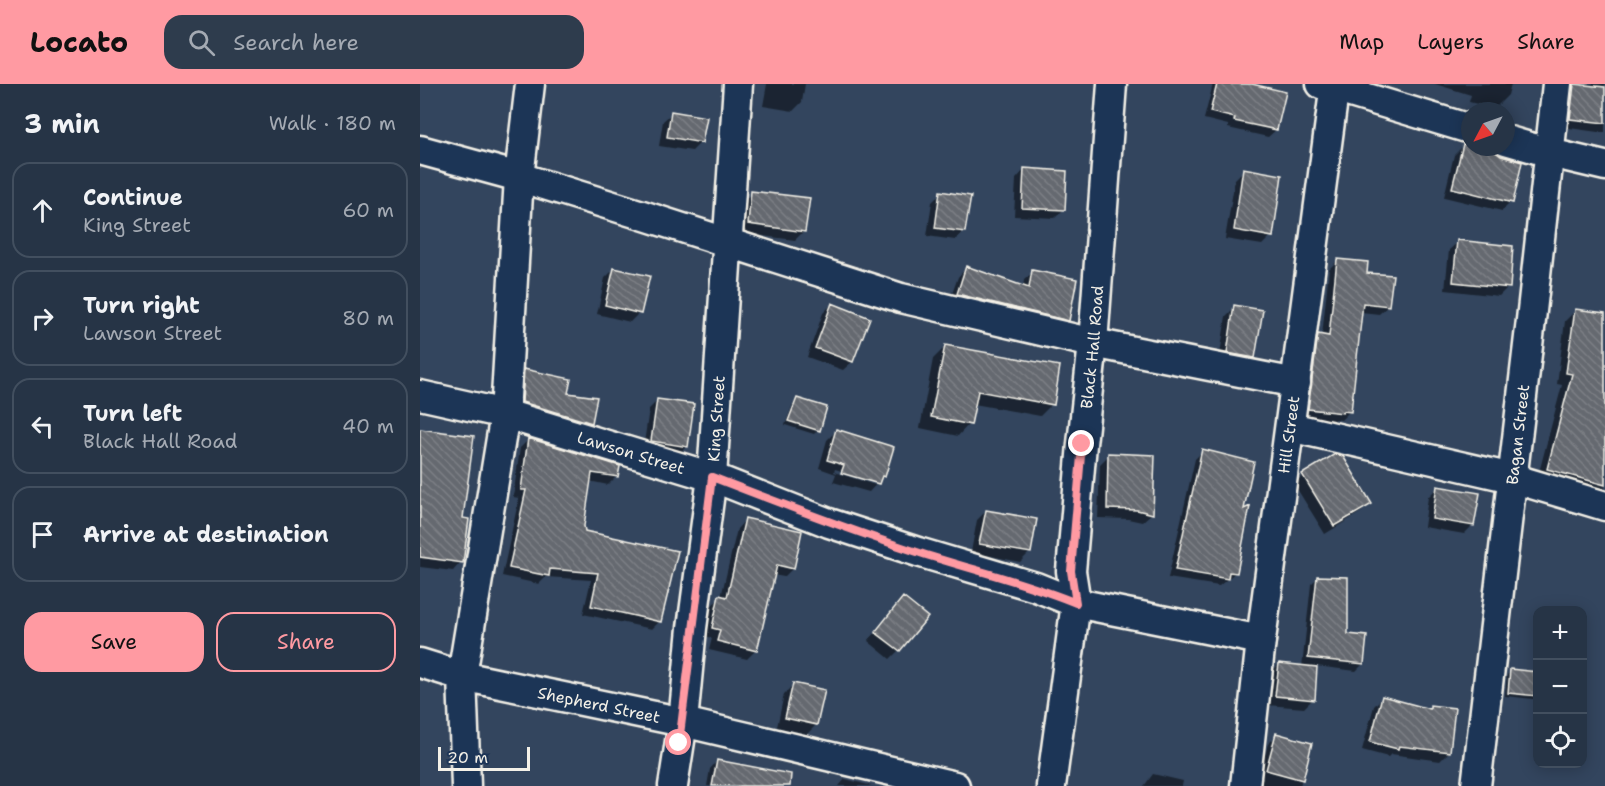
<!DOCTYPE html>
<html lang="en">
<head>
<meta charset="utf-8">
<style>
	body { margin:0; font-family:"Shantell Sans",sans-serif; background:#2e3c4d; color:#f1f3f6 }
	.controls { position:absolute; right:18px; bottom:18px; display:grid; overflow:hidden; border-radius:12px; box-shadow:0 3px 15px #0003 }
	.controls button { width:54px; height:54px; display:grid; place-items:center; padding:0; border:0; border-bottom:2px solid #424f5f; background:#263446; color:#f1f3f6; font:30px sans-serif }
	.compass { position:absolute; left:1041px; top:18px; width:54px; height:54px; border-radius:50%; background:#263446; box-shadow:0 3px 15px #0003; rotate:229deg }
	.scale { position:absolute; left:18px; bottom:15px; width:92px; box-sizing:border-box; padding-left:6px; border:3px solid #f4f1e8; border-top:0; font-size:16px; line-height:21px; white-space:nowrap; color:#f4f1e8; -webkit-text-stroke:4px #1d3557; paint-order:stroke }
	.stop { position:absolute; width:18px; height:18px; margin:-14px; border:4px solid #ff9aa2; border-radius:50%; background:#fff }
	.stop.end { background:#ff9aa2; border-color:#fff; box-shadow:0 2px 6px #0008 }
	.list { margin:0; padding:0; list-style:none }
	h2 { display:flex; justify-content:space-between; align-items:center; height:78px; margin:0; padding:0 24px; font-size:26px }
	h2 small { font-size:20px; font-weight:400; color:#a4aab3 }
	.list li { display:grid; grid-template-columns:39px 1fr auto; gap:18px; align-items:center; box-sizing:border-box; height:96px; margin:0 12px 12px; padding:0 12px; border:2px solid #424f5f; border-radius:18px }
	.list b { display:block; font-size:22px; white-space:nowrap }
	.list p { margin:0; font-size:20px; white-space:nowrap; color:#a4aab3 }
	.list em { font-size:20px; font-style:normal; color:#a4aab3 }
	.actions { display:flex; gap:12px; padding:18px 24px }
	.actions a { flex:1; padding:14px 0; border:2px solid #ff9aa2; border-radius:18px; text-align:center; font-size:21px; color:#ff9aa2 }
	.actions .main { background:#ff9aa2; color:#111 }
	.icon { flex:none; width:33px; height:33px; fill:none; stroke:currentColor; stroke-width:2; stroke-linecap:round; stroke-linejoin:round }
	.map { position:relative; flex:none; width:1185px; height:702px; overflow:hidden }
	header { display:flex; align-items:center; gap:36px; box-sizing:border-box; height:84px; padding:0 30px; background:#ff9aa2; color:#111 }
	header strong { font-size:28px }
	nav { display:flex; gap:33px; margin-inline-start:auto; font-size:21px }
	.search { width:420px; height:54px; background:#2e3c4d; display:flex; align-items:center; gap:15px; box-sizing:border-box; padding:0 21px; border-radius:18px; color:#a4aab3; font-size:22px }
	main { display:flex }
	aside { flex:1; background:#263446 }
	.map>svg:first-child { display:block }
</style>
</head>
<body>
<header>
<strong>Locato</strong>
<div class="search"><svg class="icon" aria-label="search" viewBox="0 0 24 24"><circle cx="10" cy="10" r="6"/><path d="M15 15l6 6"/></svg>Search here</div>
<nav><a>Map</a><a>Layers</a><a>Share</a></nav>
</header>
<main>
<aside>
<h2>3 min<small>Walk · 180 m</small></h2>
<ul class="list">
<li><svg class="icon" aria-label="ahead" viewBox="0 0 24 24"><path d="M12 20V5M6 11l6-6 6 6"/></svg><div><b>Continue</b><p>King Street</p></div><em>60 m</em></li>
<li><svg class="icon" aria-label="right" viewBox="0 0 24 24"><path d="M7 20v-9h11M14 6l5 5-5 5"/></svg><div><b>Turn right</b><p>Lawson Street</p></div><em>80 m</em></li>
<li><svg class="icon" aria-label="left" viewBox="0 0 24 24"><path d="M17 20v-9H6M10 6l-5 5 5 5"/></svg><div><b>Turn left</b><p>Black Hall Road</p></div><em>40 m</em></li>
<li><svg class="icon" aria-label="arrive" viewBox="0 0 24 24"><path d="M6 21V4h12l-3 4 3 4H6"/></svg><div><b>Arrive at destination</b></div></li>
</ul>
<div class="actions"><a class="main">Save</a><a>Share</a></div>
</aside>
<div class="map">
<svg width="1185" height="702" viewBox="0 0 1185 702">
	<defs>
		<pattern id="building-back-hatch" width="6" height="6" patternUnits="userSpaceOnUse" patternTransform="scale(1.5)"><rect width="6" height="6" fill="#656970"/><path d="M-1 5l2 2M0 0l6 6M5-1l2 2" fill="none" stroke="#7c7f84"/></pattern>
	</defs>
	<rect width="100%" height="100%" fill="#33455e"/>
	<filter id="ink" filterUnits="userSpaceOnUse"><feTurbulence type="fractalNoise" baseFrequency=".0167" numOctaves="2"/><feDisplacementMap in="SourceGraphic" scale="12" xChannelSelector="R" yChannelSelector="G"/><feConvolveMatrix kernelMatrix="1 2 1 2 8 2 1 2 1" color-interpolation-filters="sRGB"/></filter>
	<g filter="url(#ink)">
		<!-- shadow -->
		<path fill="#0007" fill-rule="evenodd" d="M347,0H385L382,18L373,27L343,22Z
			M793,0H825L856,46L848,53L808,44V41L784,35Z
			M1015,0H1091L1088,11L1075,24L1049,18L1051,11Z
			M1148,0H1185V49L1142,43Z
			M252,29L281,58L272,67L239,62L243,37Z
			M1043,62L1072,67L1091,118L1082,127L1024,113L1034,71Z
			M604,86L644,125L635,134L594,132L596,95Z
			M824,86L851,152L842,161L805,155L815,95Z
			M332,109L384,147L375,156L320,149L323,117Z
			M521,109L544,147L535,156L507,152L512,118Z
			M1038,158L1088,203L1079,212L1025,206L1029,166Z
			M918,176L945,190L968,222L959,230L941,228L930,327L921,336L915,335L913,337L881,333L890,260L899,252H902L909,185Z
			M546,184L603,203L604,196L613,188L648,236L640,244L529,218L538,193Z
			M194,185L219,229L210,238L177,230L185,194Z
			M412,220L432,278L423,286L387,273L403,229Z
			M815,223L834,273L825,282L799,277L806,232Z
			M1156,226L1185,231V414L1117,396L1142,301L1137,300L1145,237Z
			M525,263L632,320L620,332L554,320L549,340L538,352L500,344L513,275Z
			M105,287L147,310L171,339L163,347L94,326L96,295Z
			M377,315L398,346L394,350L365,341L373,320Z
			M238,316L267,362L258,371L223,366L229,325Z
			M0,346L42,436L41,478L33,487L0,483Z
			M416,347L472,364L463,393L449,408L413,398L416,390L399,384L407,356ZM415,385L458,398L455,401L414,388Z
			M108,356L196,393L188,401L169,397L163,442L164,448L240,537L232,545L163,530L171,496L126,493L119,500L82,492L99,414L93,413L100,364Z
			M783,367L822,428L816,488L799,502L748,494L775,375Z
			M689,371L731,430L722,438L708,435L678,434L680,380Z
			M883,391L950,420L941,428L905,450L874,400Z
			M1017,404L1053,441L1044,450L1004,443L1008,413Z
			M566,427L609,469L600,478L551,468L557,436Z
			M325,436L373,484L364,493L353,491L336,566L327,575L289,566L292,554L284,552L291,522L301,513L317,445Z
			M898,493L943,580L936,587L896,582L893,615L884,624L847,621L850,589L859,580L882,583L891,500Z
			M474,524L479,566L470,575L448,557Z
			M1091,587L1118,611L1113,615L1085,612L1087,591Z
			M373,601L396,641L387,650L357,643L364,610Z
			M963,613L1008,626L1011,622L1029,668L1020,677L971,670L968,673L942,666L954,622Z
			M857,651L891,660L880,702H837L848,660Z
			M297,677L334,702H287L290,685Z
			M733,690L763,697L762,702H724Z
			M425,695L452,702H419Z"/>
		<!-- building -->
		<path fill="url(#building-back-hatch)" stroke="#f4f1e8" stroke-width="1.5" d="M797,0H832L866,8L857,46L814,37L815,34L790,28Z
			M1154,0L1185,3V39L1150,35Z
			M251,27L287,33L282,59L247,53Z
			M1043,60L1050,61V63L1073,66L1081,72L1102,78L1093,119L1032,104Z
			M604,84L647,87L645,126L602,124Z
			M823,84L862,91L853,153L814,146Z
			M331,107L390,114L385,148L328,140Z
			M520,107L551,112L545,148L515,144Z
			M1037,156L1093,162L1090,204L1033,198Z
			M917,175L948,178L947,189L973,191L969,222L943,219L931,328L923,327V329L888,325L898,250L909,252Z
			M546,182L609,204L612,186L657,195L649,237L537,210Z
			M194,184L230,192L221,230L185,221Z
			M412,219L450,234L433,278L395,264Z
			M814,221L843,226L835,274L807,269Z
			M1155,225L1185,229V401L1127,385L1152,290L1146,289Z
			M525,261L640,282L634,321L558,307L551,341L511,333Z
			M104,285L151,295L148,309L177,313L172,339L102,318Z
			M377,314L407,323L400,347L368,337Z
			M237,315L274,320L268,363L231,357Z
			M0,345L54,352L43,434L49,435L43,479L0,473Z
			M416,345L474,363L465,393L462,392L459,400L421,389L424,381L407,376Z
			M108,354L200,382L198,393L172,389L164,442L165,447L258,467L241,538L171,522L178,489L130,485L129,492L89,484L106,406H101Z
			M782,365L834,378L824,425L830,422L817,489L809,488L808,495L755,486Z
			M688,369L735,371L733,430L717,426L687,425Z
			M915,370L923,372L952,420L914,442L882,390Z
			M1017,402L1060,409L1054,442L1012,435Z
			M566,426L617,435L611,469L559,460Z
			M325,434L382,447L374,485L357,481L337,567L297,557L300,546L292,544L299,511L307,513Z
			M897,492L928,493V550L947,552L944,580L888,574Z
			M483,513L508,533L480,567L455,548Z
			M859,579L897,583L895,616L855,612Z
			M1090,585L1118,588V612L1088,609Z
			M373,599L405,606L397,641L365,634Z
			M962,612L1010,625V621L1035,624L1030,668L979,662L978,665L950,658Z
			M856,649L892,659L883,696L846,686Z
			M297,676L371,690L370,702H292Z"/>
		<g fill="none" stroke-linecap="round" stroke-linejoin="round">
			<!-- street casing -->
			<g stroke="#f4f1e8" stroke-width="33">
				<g id="street">
					<path d="M901,0L1050,45"/>
					<path d="M1086,56L1130,69L1185,82"/>
					<path d="M0,66L99,93L222,131L481,214L673,259L876,299"/>
					<path id="s1" d="M0,311L85,330L292,393L409,439L498,468L616,503L656,519L841,556"/>
					<path d="M870,343L1092,394L1185,422"/>
					<path id="s2" d="M0,579L42,592L263,638L535,702"/>
					<path d="M46,702L42,592L85,330L99,93L110,0"/>
					<path id="s3" d="M253,702L263,638L272,544L292,393L318,0"/>
					<path id="s4" d="M631,702L656,519L651,487L662,360L673,259L692,0"/>
					<path id="s5" d="M825,702L841,556L915,0"/>
					<path id="s6" d="M1056,702L1111,236L1137,0"/>
				</g>
			</g>
			<!-- street -->
			<use href="#street" stroke="#1d3557" stroke-width="28"/>
		</g>
	</g>
	<g fill="none" stroke-linecap="round" stroke-linejoin="round" filter="url(#ink)">
		<!-- route -->
		<path stroke="#ff9aa2" stroke-width="8" d="M259,659L292,393C359,419 426,445 494,467C548,485 603,497 656,519L651,487L662,360"/>
	</g>
	<g text-anchor="middle" stroke-width="5" stroke-linejoin="round" paint-order="stroke">
		<!-- street labels -->
		<g font-size="16" fill="#f4f1e8" stroke="#1d3557">
			<text dy="6" stroke="none"><textPath href="#s4" startOffset="442">Black Hall Road</textPath></text>
			<text dy="6" stroke="none"><textPath href="#s3" startOffset="370">King Street</textPath></text>
			<text dy="6" stroke="none"><textPath href="#s5" startOffset="354">Hill Street</textPath></text>
			<text dy="6" stroke="none"><textPath href="#s6" startOffset="354">Bagan Street</textPath></text>
			<text dy="6" stroke="none"><textPath href="#s1" startOffset="219">Lawson Street</textPath></text>
			<text dy="6" stroke="none"><textPath href="#s2" startOffset="184">Shepherd Street</textPath></text>
		</g>
	</g>
</svg>
<div class="controls">
<button>+</button>
<button>−</button>
<button><svg class="icon" aria-label="locate" viewBox="0 0 24 24"><circle cx="12" cy="12" r="6"/><path d="M12 2v4M12 18v4M2 12h4M18 12h4"/></svg></button>
</div>
<svg class="compass" viewBox="-18 -18 36 36"><path d="M0-13l5 13h-10z" fill="#e53935"/><path d="M0 13l5-13h-10z" fill="#a4aab3"/></svg>
<div class="scale">20 m</div>
<div class="stop" style="left:259px;top:659px"></div>
<div class="stop end" style="left:662px;top:360px"></div>
</div>
</main>
</body>
</html>
